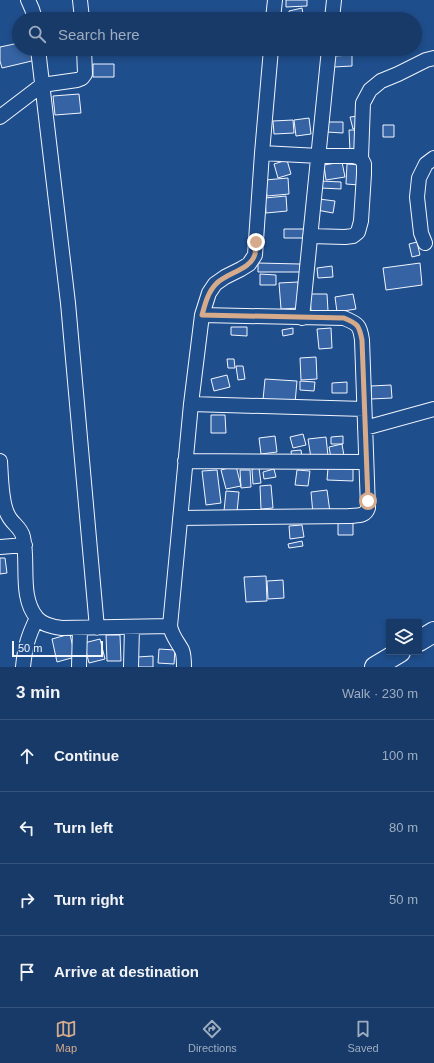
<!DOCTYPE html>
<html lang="en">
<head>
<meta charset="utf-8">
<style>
	body { margin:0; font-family:Arial,sans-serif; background:#20416f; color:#f1f3f6 }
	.controls { position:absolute; right:12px; bottom:12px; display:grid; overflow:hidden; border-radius:0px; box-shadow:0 2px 6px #0003 }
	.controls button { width:36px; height:36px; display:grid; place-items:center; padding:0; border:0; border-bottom:1px solid #36547d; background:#173a69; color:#f1f3f6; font:20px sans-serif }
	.scale { position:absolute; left:12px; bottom:10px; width:91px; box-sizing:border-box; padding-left:4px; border:2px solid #f2f6ff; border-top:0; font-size:11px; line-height:14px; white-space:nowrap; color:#f2f6ff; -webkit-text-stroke:3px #1f4e8c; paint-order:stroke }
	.stop { position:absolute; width:12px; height:12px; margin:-9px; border:3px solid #d6ab8b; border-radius:50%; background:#fff }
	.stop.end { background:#d6ab8b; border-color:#fff; box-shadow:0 1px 4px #0008 }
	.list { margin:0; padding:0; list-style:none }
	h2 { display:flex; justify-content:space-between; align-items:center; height:52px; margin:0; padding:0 16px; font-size:17px }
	h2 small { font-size:13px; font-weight:400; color:#9eadc0 }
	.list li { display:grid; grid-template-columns:26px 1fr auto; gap:12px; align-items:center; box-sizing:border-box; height:72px; padding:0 16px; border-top:1px solid #36547d }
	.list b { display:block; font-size:15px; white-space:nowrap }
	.list em { font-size:13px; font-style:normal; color:#9eadc0 }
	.icon { flex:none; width:22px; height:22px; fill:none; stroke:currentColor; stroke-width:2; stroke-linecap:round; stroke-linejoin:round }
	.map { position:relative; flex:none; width:434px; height:667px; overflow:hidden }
	.search { position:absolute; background:#173a69; box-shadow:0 2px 6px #0003; left:12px; right:12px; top:12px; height:44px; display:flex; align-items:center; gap:10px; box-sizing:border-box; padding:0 14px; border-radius:22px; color:#9eadc0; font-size:15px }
	.sheet { height:340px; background:#173a69 }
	nav { display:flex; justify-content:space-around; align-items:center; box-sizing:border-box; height:56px; border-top:1px solid #36547d; background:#173a69; font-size:11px; color:#9eadc0 }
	nav a { display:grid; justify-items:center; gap:2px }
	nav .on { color:#d6ab8b }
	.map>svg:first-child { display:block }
</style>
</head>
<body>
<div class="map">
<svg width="434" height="667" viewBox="0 0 434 667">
	<rect width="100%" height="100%" fill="#1f4e8c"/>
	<!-- building -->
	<path fill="#3563a3" stroke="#f2f6ff" d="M286,0H307V6L286,7Z
		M302,8L304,19H290L289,11Z
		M19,43V49H33L36,60L2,68L0,61V47Z
		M352,55V66L334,67V56Z
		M93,64H114V77H93Z
		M79,94L81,113L55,115L53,96Z
		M359,116L361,127L353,129L350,117Z
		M309,118L311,134L296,136L294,120Z
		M293,120L294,133L274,134L273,121Z
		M327,122H343V133L327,132Z
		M383,125H394V137H383Z
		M349,130H359L361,151H350Z
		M287,160L291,174L278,178L274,164Z
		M342,162L345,177L326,180L324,165Z
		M347,164L361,165L359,185L346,184Z
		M288,178L289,194L267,196L265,180Z
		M321,181L341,182V189L321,188Z
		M286,196L287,211L266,213L265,198Z
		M319,199L335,201L333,213L317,210Z
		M284,229H308L309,238H284Z
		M417,242L420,255L412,257L409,244Z
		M258,263L300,264V272H258Z
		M420,263L422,285L386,290L383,268Z
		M332,266L333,277L318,278L317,268Z
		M260,274L276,275V285H260Z
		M298,282L300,308L281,309L279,283Z
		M310,294H327L328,311H311Z
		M353,294L356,309L337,312L335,297Z
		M231,327H247V336L231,335Z
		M293,328V334L283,336L282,330Z
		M331,328L332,348L319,349L317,329Z
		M316,357L317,379L301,380L300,358Z
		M227,359H234L235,368H228Z
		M236,366H243L245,379L238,380Z
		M227,375L230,387L214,391L211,379Z
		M265,379L297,381L295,403L263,400Z
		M300,381L315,382L314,391L300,390Z
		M347,382V393H332V383Z
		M391,385L392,398L371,399V386Z
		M211,415H225L226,433H211Z
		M303,434L306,445L293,448L290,437Z
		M275,436L277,452L261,454L259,438Z
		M343,436V444H331V437Z
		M326,437L328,456L311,458L308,439Z
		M342,444L344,456L331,458L329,447Z
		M301,450L302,457L292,458L291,451Z
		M236,466L241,486L226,489L221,470Z
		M259,468L261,483L253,484L252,469Z
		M328,468L353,469V481L327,480Z
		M274,469L276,477L264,479L263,472Z
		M217,470L221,503L206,505L202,471Z
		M240,470H250L251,487L241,488Z
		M297,470L310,471L308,486L295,485Z
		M271,485L273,508L261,509L260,486Z
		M327,490L330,512L313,514L311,492Z
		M226,491L239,492L237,512L224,511Z
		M338,523H353V535H338Z
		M302,525L304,537L290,539L289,526Z
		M302,541L303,546L289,548L288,544Z
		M0,558H5L7,573L0,574Z
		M266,576L267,601L246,602L244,577Z
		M283,580L284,598L268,599L267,581Z
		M70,634L75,657L57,662L52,639Z
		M106,635H120L121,661H107Z
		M100,639L105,659L89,663L84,643Z
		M159,649L175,650L174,664L158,663Z
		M153,656V667H137V657Z"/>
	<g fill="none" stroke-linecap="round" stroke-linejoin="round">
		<!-- minor casing -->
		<g stroke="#f2f6ff" stroke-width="16">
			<path id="minor" d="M28,0L32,9L35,19
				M80,0L82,19
				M273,19L275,0
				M332,19L334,0
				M38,49L68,303L97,628
				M0,117L42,85L77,80L82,78L85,74L84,49
				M262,153L319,156H353L361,158L364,164V174L361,221L358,232L353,236L345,237L310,236
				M361,158L363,103L370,90L381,81L398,74L426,60L434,58
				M425,243L421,233L417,197L419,178L426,164L434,158
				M302,318L329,49
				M191,404L364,409
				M365,428L434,409
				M0,461C1,475 1,503 8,515C12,524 21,527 23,537C29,562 19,597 37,618C43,625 53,627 62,628L170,626
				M185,461L366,462
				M180,518L349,516C357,515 365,517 368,508L362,340C360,325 358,324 344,318L202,315
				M0,547L25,545
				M23,667C25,647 28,636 37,618
				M79,667L80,628
				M131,667L132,627
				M184,667C184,661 184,655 182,650C177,641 172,636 170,626L191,404L202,315L209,293L215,284L225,277L241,269L249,264L255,255L262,153L271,49"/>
		</g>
		<!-- highway casing -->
		<g stroke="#f2f6ff" stroke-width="22">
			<path id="highway" d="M419,641L434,632
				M375,667L400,652"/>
		</g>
		<!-- minor -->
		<use href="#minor" stroke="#1f4e8c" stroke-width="14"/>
		<!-- highway -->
		<use href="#highway" stroke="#1f4e8c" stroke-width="20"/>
	</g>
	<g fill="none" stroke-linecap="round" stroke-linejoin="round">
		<!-- route -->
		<path stroke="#d6ab8b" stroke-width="5" d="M256,242C255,246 256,250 255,254C251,270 226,273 216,284C208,292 205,304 202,315L344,318C358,324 359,325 362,340L368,501"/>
	</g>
</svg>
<div class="controls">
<button><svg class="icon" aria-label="layers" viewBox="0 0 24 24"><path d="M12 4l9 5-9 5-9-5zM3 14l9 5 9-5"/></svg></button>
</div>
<div class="scale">50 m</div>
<div class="stop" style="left:368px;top:501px"></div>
<div class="stop end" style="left:256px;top:242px"></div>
<div class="search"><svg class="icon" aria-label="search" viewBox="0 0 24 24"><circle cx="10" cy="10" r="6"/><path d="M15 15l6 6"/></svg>Search here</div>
</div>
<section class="sheet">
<h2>3 min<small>Walk · 230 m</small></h2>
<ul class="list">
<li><svg class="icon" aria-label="ahead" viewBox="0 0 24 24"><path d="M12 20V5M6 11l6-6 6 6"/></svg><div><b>Continue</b></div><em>100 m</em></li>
<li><svg class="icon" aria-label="left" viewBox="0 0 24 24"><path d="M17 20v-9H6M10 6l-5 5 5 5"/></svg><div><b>Turn left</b></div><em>80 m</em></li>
<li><svg class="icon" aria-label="right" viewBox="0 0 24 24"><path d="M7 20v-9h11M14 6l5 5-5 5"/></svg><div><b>Turn right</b></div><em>50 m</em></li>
<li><svg class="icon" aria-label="arrive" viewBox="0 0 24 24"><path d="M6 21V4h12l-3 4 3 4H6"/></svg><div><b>Arrive at destination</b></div></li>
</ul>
</section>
<nav>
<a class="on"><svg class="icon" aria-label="map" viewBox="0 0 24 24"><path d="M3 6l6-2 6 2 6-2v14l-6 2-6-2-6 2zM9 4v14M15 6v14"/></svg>Map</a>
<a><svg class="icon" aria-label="directions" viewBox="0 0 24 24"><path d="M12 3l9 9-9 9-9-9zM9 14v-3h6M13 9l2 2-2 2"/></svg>Directions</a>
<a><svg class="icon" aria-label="saved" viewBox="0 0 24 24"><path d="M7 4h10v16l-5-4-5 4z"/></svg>Saved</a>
</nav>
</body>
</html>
